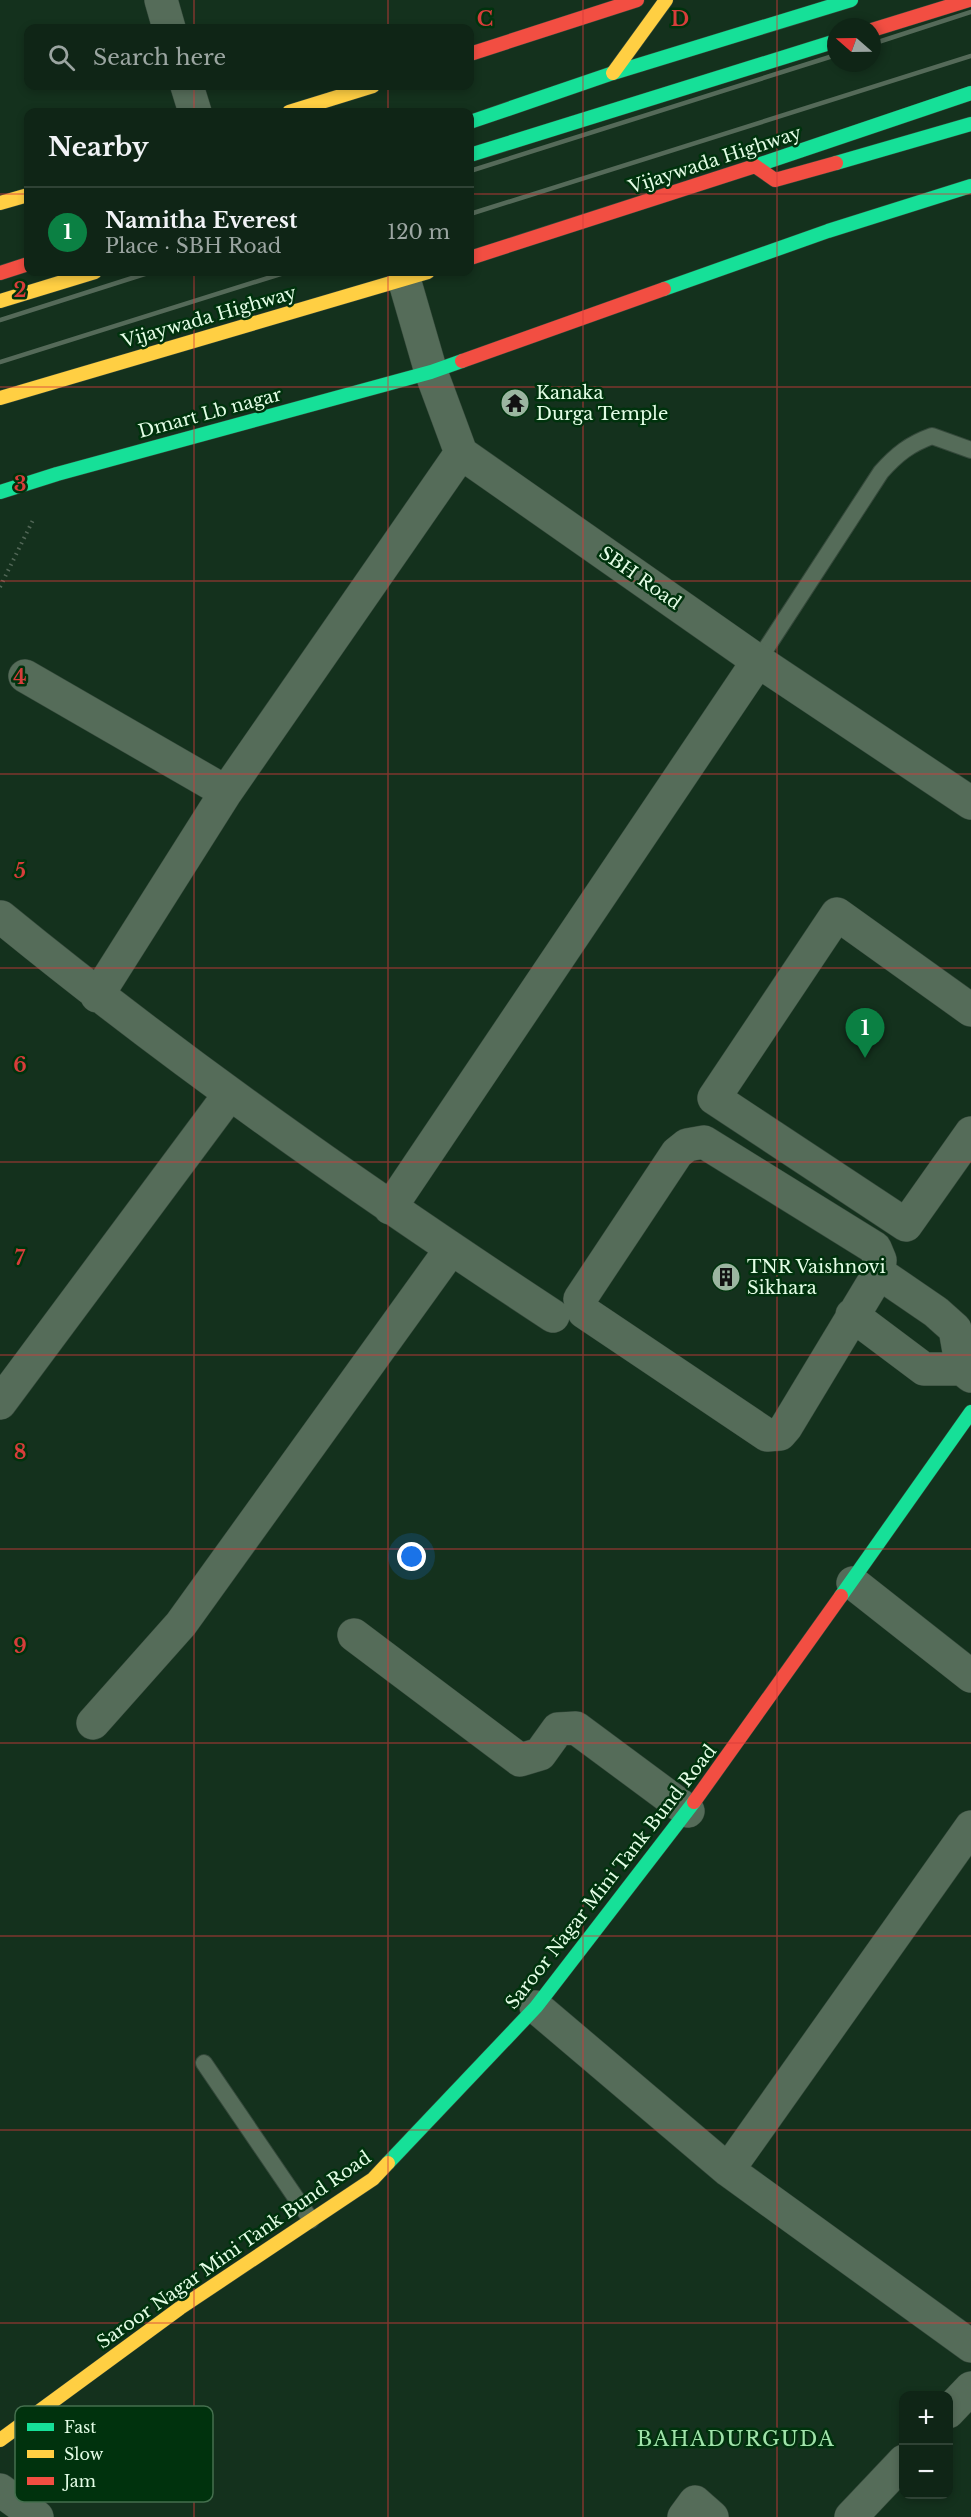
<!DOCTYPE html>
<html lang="en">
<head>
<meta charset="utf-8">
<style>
	body { margin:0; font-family:"Libre Baskerville",serif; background:#182d1f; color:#f1f3f6 }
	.controls { position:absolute; right:18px; bottom:18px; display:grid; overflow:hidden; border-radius:12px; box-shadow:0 3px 9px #0003 }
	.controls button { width:54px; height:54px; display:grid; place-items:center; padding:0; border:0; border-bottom:2px solid #2f4235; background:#0f2516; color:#f1f3f6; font:30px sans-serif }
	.compass { position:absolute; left:827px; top:18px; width:54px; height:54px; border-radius:50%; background:#0f2516; box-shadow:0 3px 9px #0003; rotate:290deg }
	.you { position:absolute; left:412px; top:1557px; width:21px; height:21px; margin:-15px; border:4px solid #fff; border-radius:50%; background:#1a73e8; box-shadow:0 0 0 9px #1a73e833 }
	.badge { display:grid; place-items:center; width:39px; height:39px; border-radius:50%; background:#0b8043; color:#fff; font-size:20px; font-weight:700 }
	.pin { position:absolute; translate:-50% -50px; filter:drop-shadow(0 2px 3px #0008) }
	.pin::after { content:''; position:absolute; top:32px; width:21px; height:18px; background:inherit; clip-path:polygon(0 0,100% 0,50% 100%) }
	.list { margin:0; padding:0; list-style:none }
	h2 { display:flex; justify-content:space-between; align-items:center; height:78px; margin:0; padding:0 24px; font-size:26px }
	h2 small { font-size:20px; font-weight:400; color:#9ba5a1 }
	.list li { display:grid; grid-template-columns:39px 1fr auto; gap:18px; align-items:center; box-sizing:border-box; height:90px; padding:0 24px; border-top:2px solid #2f4235 }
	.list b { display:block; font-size:22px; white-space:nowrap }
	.list p { margin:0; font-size:20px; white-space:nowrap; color:#9ba5a1 }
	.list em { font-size:20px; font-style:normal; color:#9ba5a1 }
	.icon { flex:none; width:33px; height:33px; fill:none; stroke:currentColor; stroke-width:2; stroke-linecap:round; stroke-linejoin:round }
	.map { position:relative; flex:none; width:971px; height:2517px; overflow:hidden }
	.search { position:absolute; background:#0f2516; box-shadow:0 3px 9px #0003; left:24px; top:24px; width:450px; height:66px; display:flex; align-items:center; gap:15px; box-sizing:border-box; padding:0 21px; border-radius:12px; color:#9ba5a1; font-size:22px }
	.panel { position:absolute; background:#0f2516; box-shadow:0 3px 9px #0003; left:24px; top:108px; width:450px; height:168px; border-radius:12px }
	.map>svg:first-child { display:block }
</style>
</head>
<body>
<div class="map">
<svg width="971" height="2517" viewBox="0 0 971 2517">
	<rect width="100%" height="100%" fill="#14311d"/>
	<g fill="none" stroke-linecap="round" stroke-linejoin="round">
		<!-- lane casing -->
		<g stroke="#35493b" stroke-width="18">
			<path id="lane" d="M758,661L881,472C897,454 910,444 932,436L971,450
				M204,2063L311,2220"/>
		</g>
		<!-- street casing -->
		<g stroke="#35493b" stroke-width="34">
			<path id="street" d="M161,0L169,28
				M187,86L195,112
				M404,279L431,372L461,453L758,661L971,803
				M25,676L226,792
				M0,918L1,917C177,1061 363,1191 553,1316
				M97,996L226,792L461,453
				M971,1010L837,914L714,1098L906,1225L971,1133
				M704,1142L875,1248L880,1260L879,1273L786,1427L780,1434L767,1435L584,1312L580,1299L677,1153L687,1145Z
				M390,1208L758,661
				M879,1273L936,1312L955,1329L962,1369L971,1376
				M852,1315L924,1369H962
				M0,1403L229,1095
				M853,1583L971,1676
				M354,1635L520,1760L540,1754L558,1729L576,1728L688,1811
				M93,1723L181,1624L451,1249
				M536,2007L728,2170L971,2346
				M728,2170L971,1827
				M948,2412L971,2388
				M0,2490L37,2517
				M684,2517L695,2502L712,2517
				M851,2517L904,2461"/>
		</g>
		<!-- fast casing -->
		<g stroke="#35493b" stroke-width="15">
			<path id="fast" d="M470,122L613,73L851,0
				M470,155L836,41
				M836,163L971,124
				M755,166L971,93
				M664,289L828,231L971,186
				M0,492L57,474L431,372L462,361
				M841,1596L971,1412
				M388,2163L536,2007L694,1802"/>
		</g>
		<!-- slow casing -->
		<g stroke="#35493b" stroke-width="15">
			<path id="slow" d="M613,73L666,0
				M289,112L373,86
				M0,203L28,195
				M0,301L95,272
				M0,398L428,272
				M0,2440L180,2308L373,2179L388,2163"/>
		</g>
		<!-- jam casing -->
		<g stroke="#35493b" stroke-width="15">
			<path id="jam" d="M872,30L969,0
				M470,54L637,0
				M470,258L755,166L775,180L836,163
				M0,273L28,264
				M462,361L664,289
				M694,1802L841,1596"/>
		</g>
		<!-- path -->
		<path stroke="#526757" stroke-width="4" stroke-dasharray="1.5 4.5" stroke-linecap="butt" d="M0,587L33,520"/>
		<!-- lane -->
		<use href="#lane" stroke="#556c59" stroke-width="16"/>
		<!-- street -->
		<use href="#street" stroke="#556c59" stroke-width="33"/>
		<!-- fast -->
		<use href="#fast" stroke="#16e098" stroke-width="14"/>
		<!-- slow -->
		<use href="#slow" stroke="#ffcf43" stroke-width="14"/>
		<!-- jam -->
		<use href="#jam" stroke="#f24e42" stroke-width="14"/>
		<!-- rail -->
		<path stroke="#556a59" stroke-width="4.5" d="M872,44L971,12
			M470,171L836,55
			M470,214L971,56
			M0,320L151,272
			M0,362L287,272"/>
	</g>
	<!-- grid -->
	<path fill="none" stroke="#d73d3b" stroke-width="1.5" stroke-opacity="0.55" d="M194,0V28M388,0V28M583,0V2517M777,0V2517M194,86V112M388,86V112M0,194H28M470,194H971M194,272V2517M388,272V2517M0,387H971M0,581H971M0,774H971M0,968H971M0,1162H971M0,1355H971M0,1549H971M0,1743H971M0,1936H971M0,2130H971M0,2323H971"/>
	<!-- icons -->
	<defs>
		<g id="temple-disc" transform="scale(1.5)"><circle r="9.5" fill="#9bb6a0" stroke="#00320d"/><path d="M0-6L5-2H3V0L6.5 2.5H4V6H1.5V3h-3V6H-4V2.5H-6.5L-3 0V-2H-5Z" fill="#111"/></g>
		<g id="building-disc" transform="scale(1.5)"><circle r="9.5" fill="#9bb6a0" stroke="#00320d"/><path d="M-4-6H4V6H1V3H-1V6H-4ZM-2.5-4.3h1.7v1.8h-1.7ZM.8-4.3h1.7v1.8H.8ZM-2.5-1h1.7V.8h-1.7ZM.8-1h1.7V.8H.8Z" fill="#111"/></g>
	</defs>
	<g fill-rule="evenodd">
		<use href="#temple-disc" x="515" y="403"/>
		<use href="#building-disc" x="726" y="1277"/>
	</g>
	<g text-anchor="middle" stroke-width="5" stroke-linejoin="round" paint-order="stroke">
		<!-- street labels -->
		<g font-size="18" fill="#e3fde6" stroke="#00320d">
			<text transform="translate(715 160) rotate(-18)" y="6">Vijaywada Highway</text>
			<text transform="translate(209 317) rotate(-16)" y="6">Vijaywada Highway</text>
			<text transform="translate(210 413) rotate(-15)" y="6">Dmart Lb nagar</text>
			<text transform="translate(640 578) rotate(35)" y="6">SBH Road</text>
			<text transform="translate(611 1877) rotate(-52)" y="6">Saroor Nagar Mini Tank Bund Road</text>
			<text transform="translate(234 2250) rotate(-35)" y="6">Saroor Nagar Mini Tank Bund Road</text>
		</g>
		<!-- poi labels -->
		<g font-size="18" fill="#e3fde6" stroke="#00320d" text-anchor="start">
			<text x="536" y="399">Kanaka<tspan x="536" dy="21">Durga Temple</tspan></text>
			<text x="747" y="1273">TNR Vaishnovi<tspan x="747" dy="21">Sikhara</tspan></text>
		</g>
		<!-- neighbourhood labels -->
		<g font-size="20" letter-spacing="1.5" fill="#a0e3aa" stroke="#00320d">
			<text x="736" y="2446">BAHADURGUDA</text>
		</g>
	</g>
	<!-- legend -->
	<rect x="15" y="2406" width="198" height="96" rx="9" fill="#00320d" stroke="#446f4e" stroke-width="1.5"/>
	<rect x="27" y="2423" width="27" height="8" fill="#16e098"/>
	<rect x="27" y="2450" width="27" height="8" fill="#ffcf43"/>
	<rect x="27" y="2477" width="27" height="8" fill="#f24e42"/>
	<g font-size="16" fill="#e3fde6">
		<text x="64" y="2433">Fast</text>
		<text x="64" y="2460">Slow</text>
		<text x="64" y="2487">Jam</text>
	</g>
	<g font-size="20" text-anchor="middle" font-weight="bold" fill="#d73d3b" stroke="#00320d" stroke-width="5" stroke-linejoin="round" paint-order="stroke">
		<text x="485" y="26">C</text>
		<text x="680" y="26">D</text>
		<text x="20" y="297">2</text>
		<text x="20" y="491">3</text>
		<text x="20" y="684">4</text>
		<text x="20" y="878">5</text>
		<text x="20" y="1072">6</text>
		<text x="20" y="1265">7</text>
		<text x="20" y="1459">8</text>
		<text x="20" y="1653">9</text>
	</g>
</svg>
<div class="controls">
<button>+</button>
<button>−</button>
</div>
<svg class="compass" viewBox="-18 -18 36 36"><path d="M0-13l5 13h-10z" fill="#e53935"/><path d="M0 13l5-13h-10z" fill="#9ba5a1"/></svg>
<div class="you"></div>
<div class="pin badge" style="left:865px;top:1058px">1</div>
<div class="search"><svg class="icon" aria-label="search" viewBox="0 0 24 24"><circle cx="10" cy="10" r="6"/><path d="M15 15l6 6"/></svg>Search here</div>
<section class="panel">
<h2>Nearby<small></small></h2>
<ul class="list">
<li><span class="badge">1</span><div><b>Namitha Everest</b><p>Place · SBH Road</p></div><em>120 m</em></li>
</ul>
</section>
</div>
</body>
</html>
